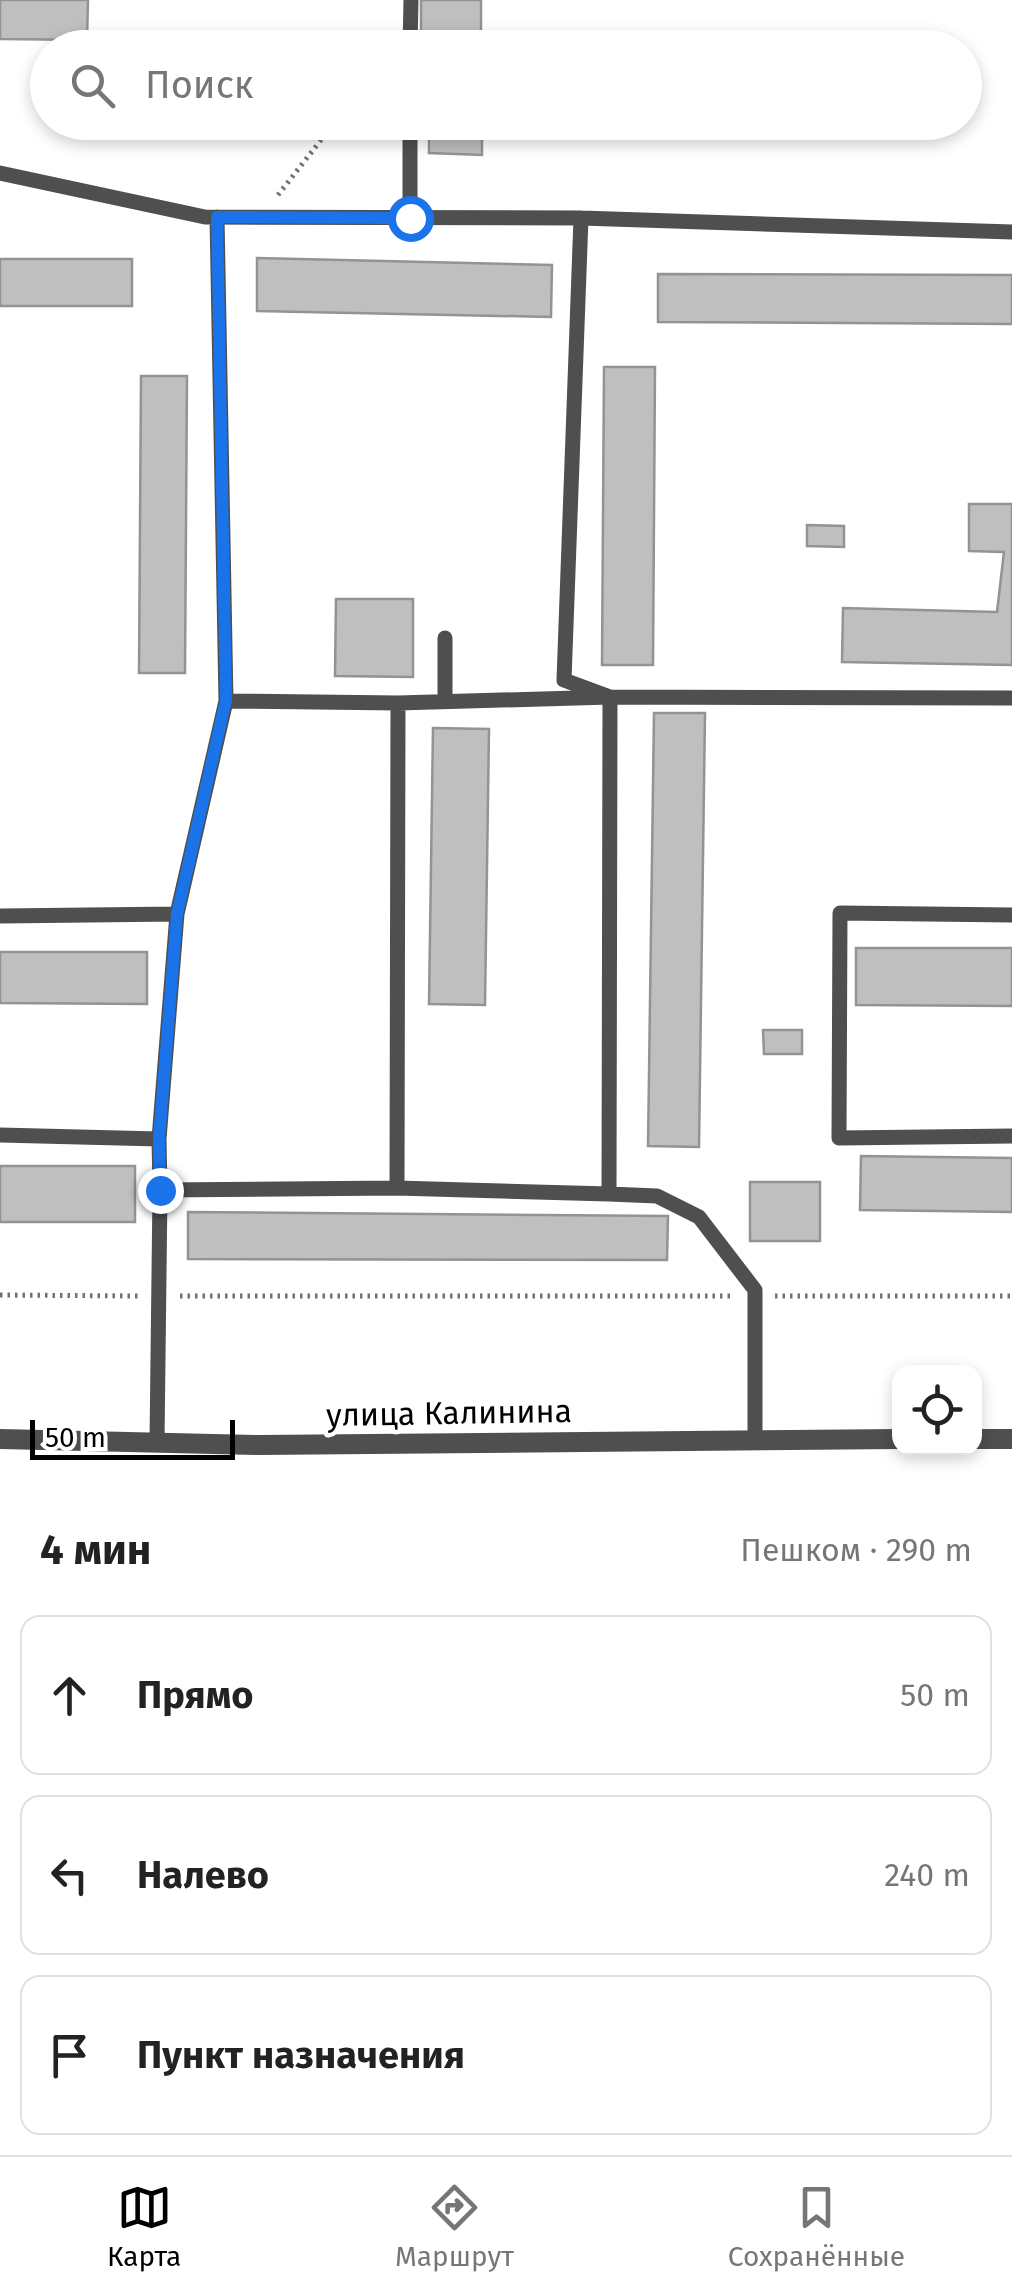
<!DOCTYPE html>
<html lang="ru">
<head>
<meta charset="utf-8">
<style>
	body { margin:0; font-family:"Fira Sans",sans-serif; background:#f6f6f6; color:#222 }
	.controls { position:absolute; right:30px; bottom:30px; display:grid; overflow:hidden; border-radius:20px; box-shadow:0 5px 15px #0003 }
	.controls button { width:90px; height:90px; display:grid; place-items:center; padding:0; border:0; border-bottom:2px solid #e0e0e0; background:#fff; color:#222; font:50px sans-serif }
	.scale { position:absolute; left:30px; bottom:25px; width:205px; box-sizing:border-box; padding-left:10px; border:5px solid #000; border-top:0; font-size:28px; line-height:35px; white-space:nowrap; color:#000; -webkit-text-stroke:8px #fff; paint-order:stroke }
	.stop { position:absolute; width:30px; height:30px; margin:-22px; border:8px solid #1a73e8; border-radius:50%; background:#fff }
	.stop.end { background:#1a73e8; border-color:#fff; box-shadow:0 2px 10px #0008 }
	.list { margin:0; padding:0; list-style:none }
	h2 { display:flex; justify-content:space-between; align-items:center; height:130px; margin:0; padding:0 40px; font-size:42px }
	h2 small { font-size:32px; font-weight:400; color:#767676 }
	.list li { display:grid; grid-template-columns:65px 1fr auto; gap:30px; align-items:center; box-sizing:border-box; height:160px; margin:0 20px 20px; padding:0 20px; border:2px solid #e0e0e0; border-radius:20px }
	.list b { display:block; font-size:38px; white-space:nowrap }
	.list em { font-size:32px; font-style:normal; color:#767676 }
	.icon { flex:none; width:55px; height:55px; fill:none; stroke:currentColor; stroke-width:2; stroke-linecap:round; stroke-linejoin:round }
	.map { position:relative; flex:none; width:1012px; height:1485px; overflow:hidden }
	.search { position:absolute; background:#fff; box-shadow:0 5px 15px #0003; left:30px; right:30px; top:30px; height:110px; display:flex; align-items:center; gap:25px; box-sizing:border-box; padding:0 35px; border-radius:55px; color:#767676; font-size:38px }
	.sheet { height:670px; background:#fff }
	nav { display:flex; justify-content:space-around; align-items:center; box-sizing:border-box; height:140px; border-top:2px solid #e0e0e0; background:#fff; font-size:28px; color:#767676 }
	nav a { display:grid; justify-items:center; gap:5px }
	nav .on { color:#000 }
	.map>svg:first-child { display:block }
</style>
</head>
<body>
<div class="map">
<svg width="1012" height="1485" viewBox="0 0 1012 1485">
	<rect width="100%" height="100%" fill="#fff"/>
	<!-- building -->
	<path fill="#bfbfbf" stroke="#939393" stroke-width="2.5" d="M0,0H88L87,40L0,39Z
		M421,0H481V48L421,47Z
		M429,122H482V155L429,153Z
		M257,258L552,265L551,317L257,311Z
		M0,259H132V306H0Z
		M658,274L1012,275V324L658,322Z
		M604,367H655L653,665H602Z
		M141,376H187L185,673H139Z
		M969,504H1012V665L842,662L843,608L997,612L1004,552L969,551Z
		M807,525L844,526V547L807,546Z
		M336,599H413V677L335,676Z
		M654,713H705L699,1147L648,1146Z
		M433,728L489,729L485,1005L429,1004Z
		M856,948H1012V1006L856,1005Z
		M0,952H147V1004L0,1003Z
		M763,1030H802V1054H764Z
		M861,1156L1012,1158V1212L860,1210Z
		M0,1166H135V1222H0Z
		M750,1182H820V1241H750Z
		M188,1212L668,1216L667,1260L188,1259Z"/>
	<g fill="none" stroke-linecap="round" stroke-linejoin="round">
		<!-- path -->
		<path stroke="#717171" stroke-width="5" stroke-dasharray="2.5 5" stroke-linecap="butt" d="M278,195L335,122
			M0,1295L139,1296
			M180,1296H734
			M775,1296H1012"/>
		<!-- service -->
		<path stroke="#4f4f4f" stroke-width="15" d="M410,48L411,0
			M0,173L205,217L581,218L1012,232
			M217,217L226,701
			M410,218V122
			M445,701V638
			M177,914L226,701L398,703
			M1012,915L840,913L839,1138L1012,1136
			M0,916L177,914L159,1139L160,1190
			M0,1135L159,1139
			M397,1188L398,703L610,697L1012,698
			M609,1194L657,1196L699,1217L755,1290V1440
			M157,1443L160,1190L397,1188L609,1194L610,697L564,680L581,218"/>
		<!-- tertiary -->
		<path stroke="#4f4f4f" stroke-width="20" d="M0,1439L259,1445L900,1439
			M974,1439H1012"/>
	</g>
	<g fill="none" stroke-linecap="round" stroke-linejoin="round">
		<!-- route -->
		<path stroke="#1a73e8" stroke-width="12" d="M160,1190L159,1139L177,914L226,700L217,217L410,218"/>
	</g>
	<g text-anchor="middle" stroke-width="9" stroke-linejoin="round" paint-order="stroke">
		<!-- street labels -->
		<g font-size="32" fill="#000" stroke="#fff">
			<text transform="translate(449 1413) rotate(-1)" y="11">улица Калинина</text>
		</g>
	</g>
</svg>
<div class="controls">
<button><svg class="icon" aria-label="locate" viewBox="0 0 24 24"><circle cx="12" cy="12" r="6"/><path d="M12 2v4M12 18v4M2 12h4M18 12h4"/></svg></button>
</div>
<div class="scale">50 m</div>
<div class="stop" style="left:410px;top:218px"></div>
<div class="stop end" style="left:160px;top:1190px"></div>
<div class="search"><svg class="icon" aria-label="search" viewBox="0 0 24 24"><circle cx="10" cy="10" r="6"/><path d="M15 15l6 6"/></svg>Поиск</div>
</div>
<section class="sheet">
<h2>4 мин<small>Пешком · 290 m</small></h2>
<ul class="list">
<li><svg class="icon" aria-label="ahead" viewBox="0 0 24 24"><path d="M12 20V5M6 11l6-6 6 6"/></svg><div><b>Прямо</b></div><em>50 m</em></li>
<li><svg class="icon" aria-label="left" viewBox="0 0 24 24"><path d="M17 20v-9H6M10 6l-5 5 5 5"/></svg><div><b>Налево</b></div><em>240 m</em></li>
<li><svg class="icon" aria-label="arrive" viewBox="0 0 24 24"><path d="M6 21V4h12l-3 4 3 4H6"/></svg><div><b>Пункт назначения</b></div></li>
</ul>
</section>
<nav>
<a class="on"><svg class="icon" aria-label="map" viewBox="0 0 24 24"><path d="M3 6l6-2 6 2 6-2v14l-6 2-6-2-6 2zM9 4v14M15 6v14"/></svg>Карта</a>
<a><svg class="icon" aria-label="directions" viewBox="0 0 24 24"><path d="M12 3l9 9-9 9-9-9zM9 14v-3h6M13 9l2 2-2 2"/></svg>Маршрут</a>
<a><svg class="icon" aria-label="saved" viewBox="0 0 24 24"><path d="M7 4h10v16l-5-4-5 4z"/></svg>Сохранённые</a>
</nav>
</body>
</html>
